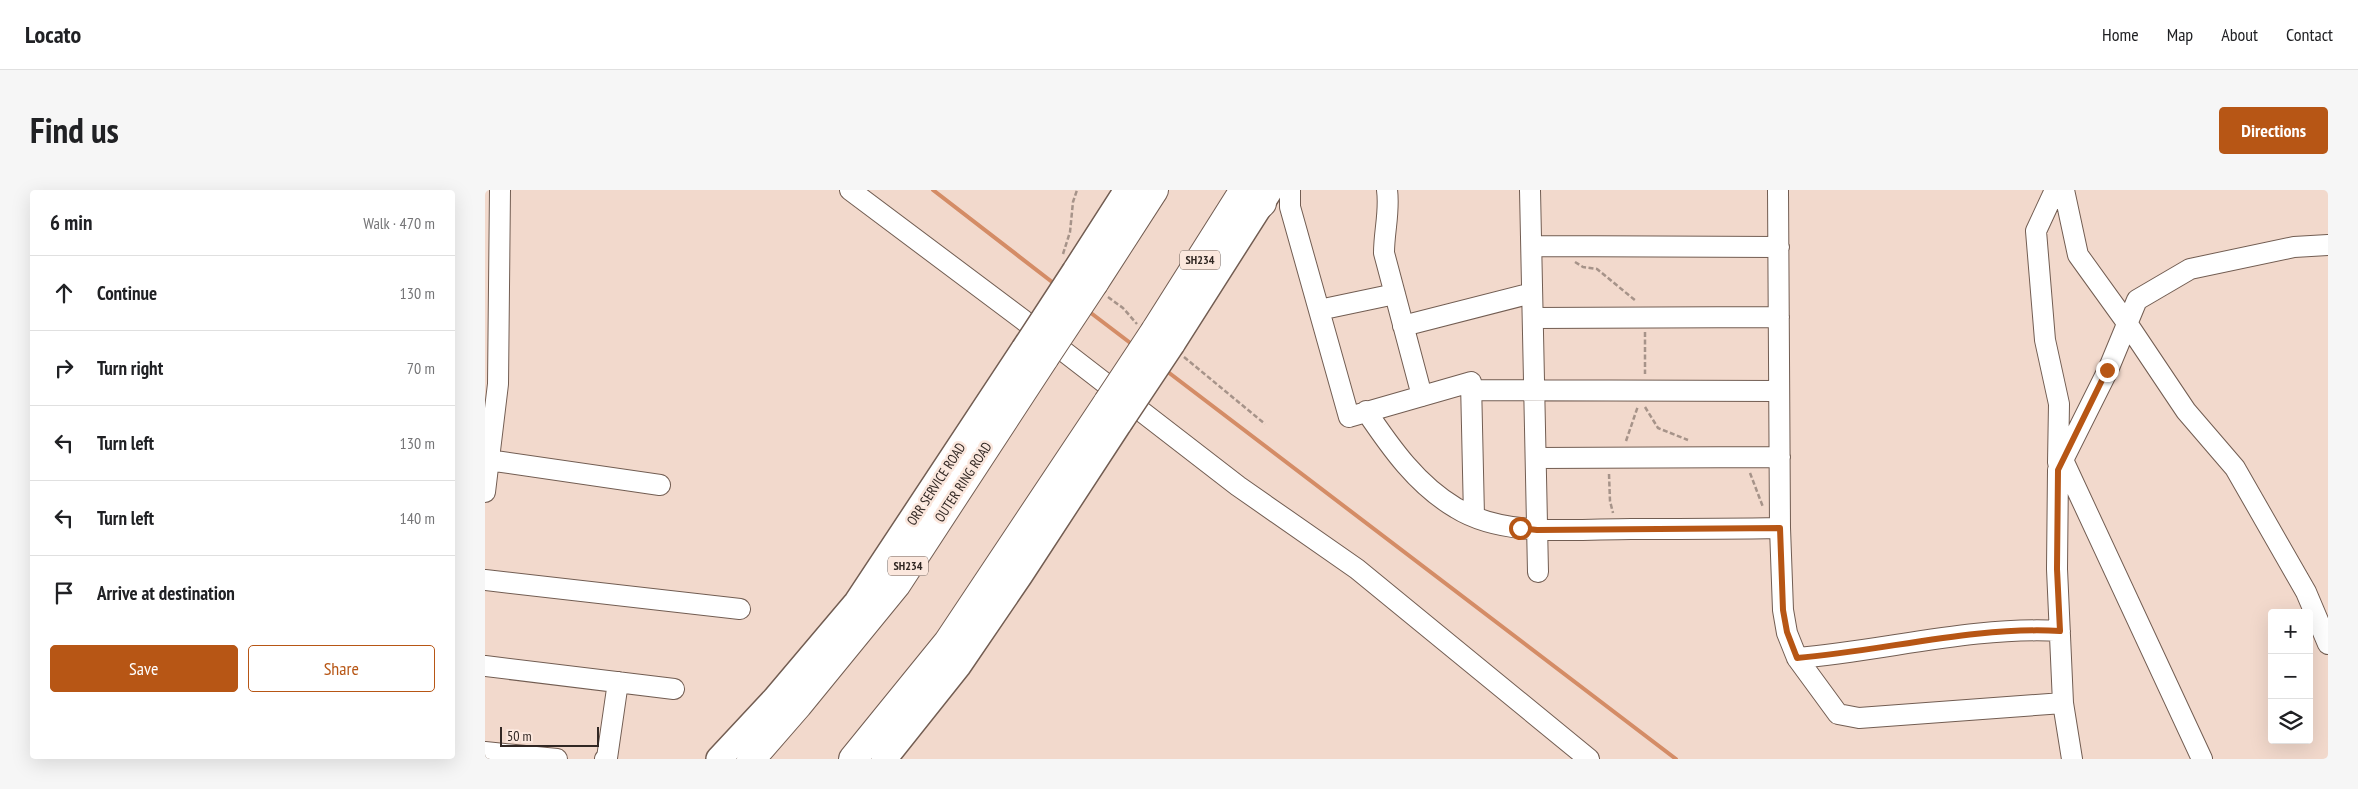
<!DOCTYPE html>
<html lang="en">
<head>
<meta charset="utf-8">
<style>
	body { margin:0; font-family:"PT Sans Narrow",sans-serif; background:#f6f6f6; color:#202124 }
	.controls { position:absolute; right:15px; bottom:15px; display:grid; overflow:hidden; border-radius:5px; box-shadow:0 5px 20px #0002 }
	.controls button { width:45px; height:45px; display:grid; place-items:center; padding:0; border:0; border-bottom:1px solid #e0e0e0; background:#fff; color:#202124; font:25px sans-serif }
	.scale { position:absolute; left:15px; bottom:12px; width:99px; box-sizing:border-box; padding-left:5px; border:2px solid #312723; border-top:0; font-size:14px; line-height:18px; white-space:nowrap; color:#312723; -webkit-text-stroke:4px #fbe7dd; paint-order:stroke }
	.stop { position:absolute; width:15px; height:15px; margin:-11px; border:4px solid #b75615; border-radius:50%; background:#fff }
	.stop.end { background:#b75615; border-color:#fff; box-shadow:0 1px 5px #0008 }
	.list { margin:0; padding:0; list-style:none }
	h2 { display:flex; justify-content:space-between; align-items:center; height:65px; margin:0; padding:0 20px; font-size:21px }
	h2 small { font-size:16px; font-weight:400; color:#757577 }
	.list li { display:grid; grid-template-columns:32px 1fr auto; gap:15px; align-items:center; box-sizing:border-box; height:75px; padding:0 20px; border-top:1px solid #e0e0e0 }
	.list b { display:block; font-size:19px; white-space:nowrap }
	.list em { font-size:16px; font-style:normal; color:#757577 }
	.actions { display:flex; gap:10px; padding:15px 20px }
	.actions a { flex:1; padding:11px 0; border:1px solid #b75615; border-radius:5px; text-align:center; font-size:18px; color:#b75615 }
	.actions .main { background:#b75615; color:#fff }
	.icon { flex:none; width:28px; height:28px; fill:none; stroke:currentColor; stroke-width:2; stroke-linecap:round; stroke-linejoin:round }
	.map { position:relative; flex:none; width:1843px; height:569px; overflow:hidden; border-radius:5px }
	header { display:flex; align-items:center; gap:30px; box-sizing:border-box; height:70px; padding:0 25px; background:#fff; border-bottom:1px solid #e0e0e0 }
	header strong { font-size:24px }
	nav { display:flex; gap:28px; margin-inline-start:auto; font-size:18px }
	.intro { display:flex; align-items:center; justify-content:space-between; box-sizing:border-box; height:120px; padding:0 30px }
	h1 { margin:0; font-size:35px }
	.button { padding:12px 22px; border-radius:5px; background:#b75615; color:#fff; font-size:18px; font-weight:700 }
	main { display:flex; gap:30px; padding:0 30px }
	aside { flex:1; background:#fff; border-radius:5px; box-shadow:0 5px 20px #0002 }
	.map>svg:first-child { display:block }
</style>
</head>
<body>
<header>
<strong>Locato</strong>
<nav><a>Home</a><a>Map</a><a>About</a><a>Contact</a></nav>
</header>
<div class="intro"><h1>Find us</h1><a class="button">Directions</a></div>
<main>
<aside>
<h2>6 min<small>Walk · 470 m</small></h2>
<ul class="list">
<li><svg class="icon" aria-label="ahead" viewBox="0 0 24 24"><path d="M12 20V5M6 11l6-6 6 6"/></svg><div><b>Continue</b></div><em>130 m</em></li>
<li><svg class="icon" aria-label="right" viewBox="0 0 24 24"><path d="M7 20v-9h11M14 6l5 5-5 5"/></svg><div><b>Turn right</b></div><em>70 m</em></li>
<li><svg class="icon" aria-label="left" viewBox="0 0 24 24"><path d="M17 20v-9H6M10 6l-5 5 5 5"/></svg><div><b>Turn left</b></div><em>130 m</em></li>
<li><svg class="icon" aria-label="left" viewBox="0 0 24 24"><path d="M17 20v-9H6M10 6l-5 5 5 5"/></svg><div><b>Turn left</b></div><em>140 m</em></li>
<li><svg class="icon" aria-label="arrive" viewBox="0 0 24 24"><path d="M6 21V4h12l-3 4 3 4H6"/></svg><div><b>Arrive at destination</b></div></li>
</ul>
<div class="actions"><a class="main">Save</a><a>Share</a></div>
</aside>
<div class="map">
<svg width="1843" height="569" viewBox="0 0 1843 569">
	<rect width="100%" height="100%" fill="#f2d9cc"/>
	<g fill="none" stroke-linecap="round" stroke-linejoin="round">
		<!-- stream -->
		<path stroke="#d48c66" stroke-width="4" d="M448,0L571,95
			M602,120L648,155
			M679,179L1191,569"/>
		<!-- minor casing -->
		<g stroke="#725d52" stroke-width="22">
			<path id="minor" d="M365,0L537,129L753,296L872,379L1104,569
				M805,0V17L864,227L986,192L989,326
				M902,0C905,21 899,41 899,63L937,206
				M1045,0L1053,382
				M1293,0L1295,338L1298,420L1302,443L1312,468C1399,461 1487,436 1575,441
				M1570,0L1551,41L1560,150L1574,214L1573,273
				M1579,0L1593,65L1642,133L1701,221L1750,278L1821,402L1843,454
				M1047,56L1294,57
				M834,120L910,104
				M1048,128L1294,127
				M918,136L1047,103
				M986,200L1294,201
				M881,221C906,258 932,295 971,318C1019,348 1092,339 1146,339C1196,339 1246,339 1295,338
				M1051,268L1295,267
				M3,270L175,295
				M1578,270L1717,569
				M0,302L13,194L15,0
				M0,390L255,419
				M1312,468L1353,524L1374,528L1578,513
				M0,476L189,499
				M0,562L72,569
				M120,569L122,568L133,492
				M1587,569L1578,513L1572,379L1573,280L1623,180L1652,110L1705,79L1809,57L1843,55"/>
		</g>
		<!-- major casing -->
		<g stroke="#725d52" stroke-width="28">
			<path id="major" d="M590,81L642,0
				M687,154L785,0
				M234,569L290,509L372,412L539,159
				M399,569L473,476L535,385L635,232"/>
		</g>
		<!-- highway casing -->
		<g stroke="#725d52" stroke-width="30">
			<path id="highway" d="M743,43L777,13
				M609,93L669,0
				M670,141L759,0
				M266,569L313,515L411,395L560,167
				M368,569L463,452L623,212"/>
		</g>
		<!-- path -->
		<path stroke="#a69389" stroke-width="2.5" stroke-dasharray="5 2.5" stroke-linecap="butt" d="M578,64L585,42L588,12L592,0
			M1090,72L1098,77L1112,79L1151,111
			M623,107L638,118L652,134
			M1160,142V184
			M699,167L780,234
			M1160,217L1173,238L1203,250
			M1141,251L1153,216
			M1265,283L1278,317
			M1124,284L1125,311L1128,323"/>
		<!-- minor -->
		<use href="#minor" stroke="#fff" stroke-width="20"/>
		<!-- major -->
		<use href="#major" stroke="#fff" stroke-width="25"/>
		<!-- highway -->
		<use href="#highway" stroke="#fff" stroke-width="28"/>
		<!-- major-bridge casing -->
		<g stroke="#725d52" stroke-width="28" stroke-linecap="butt">
			<path id="major-bridge" d="M539,159L590,81
				M635,232L687,154"/>
		</g>
		<!-- highway-bridge casing -->
		<g stroke="#725d52" stroke-width="30" stroke-linecap="butt">
			<path id="highway-bridge" d="M560,167L609,93
				M623,212L670,141"/>
		</g>
		<!-- major-bridge -->
		<use href="#major-bridge" stroke="#fff" stroke-width="25"/>
		<!-- highway-bridge -->
		<use href="#highway-bridge" stroke="#fff" stroke-width="28"/>
	</g>
	<g fill="none" stroke-linecap="round" stroke-linejoin="round">
		<!-- route -->
		<path stroke="#b75615" stroke-width="6" d="M1035,338L1052,340L1295,338L1298,420L1302,442L1312,468C1399,461 1487,436 1575,441L1572,379L1573,280L1622,180"/>
	</g>
	<g text-anchor="middle" stroke-width="5" stroke-linejoin="round" paint-order="stroke">
		<!-- shield labels -->
		<g fill="#fbe7dd" stroke="#6e615b" stroke-width="1">
			<rect x="695" y="60.5" width="40" height="19" rx="4"/>
			<rect x="403" y="366.5" width="40" height="19" rx="4"/>
		</g>
		<g font-size="12" font-weight="bold" fill="#312723">
			<text x="715" y="74">SH234</text>
			<text x="423" y="380">SH234</text>
		</g>
		<!-- street labels -->
		<g font-size="14" fill="#312723" stroke="#fbe7dd">
			<text transform="translate(478 292) rotate(-57)" y="5">OUTER RING ROAD</text>
			<text transform="translate(451 294) rotate(-57)" y="5">ORR SERVICE ROAD</text>
		</g>
	</g>
</svg>
<div class="controls">
<button>+</button>
<button>−</button>
<button><svg class="icon" aria-label="layers" viewBox="0 0 24 24"><path d="M12 4l9 5-9 5-9-5zM3 14l9 5 9-5"/></svg></button>
</div>
<div class="scale">50 m</div>
<div class="stop" style="left:1035px;top:338px"></div>
<div class="stop end" style="left:1622px;top:180px"></div>
</div>
</main>
</body>
</html>
